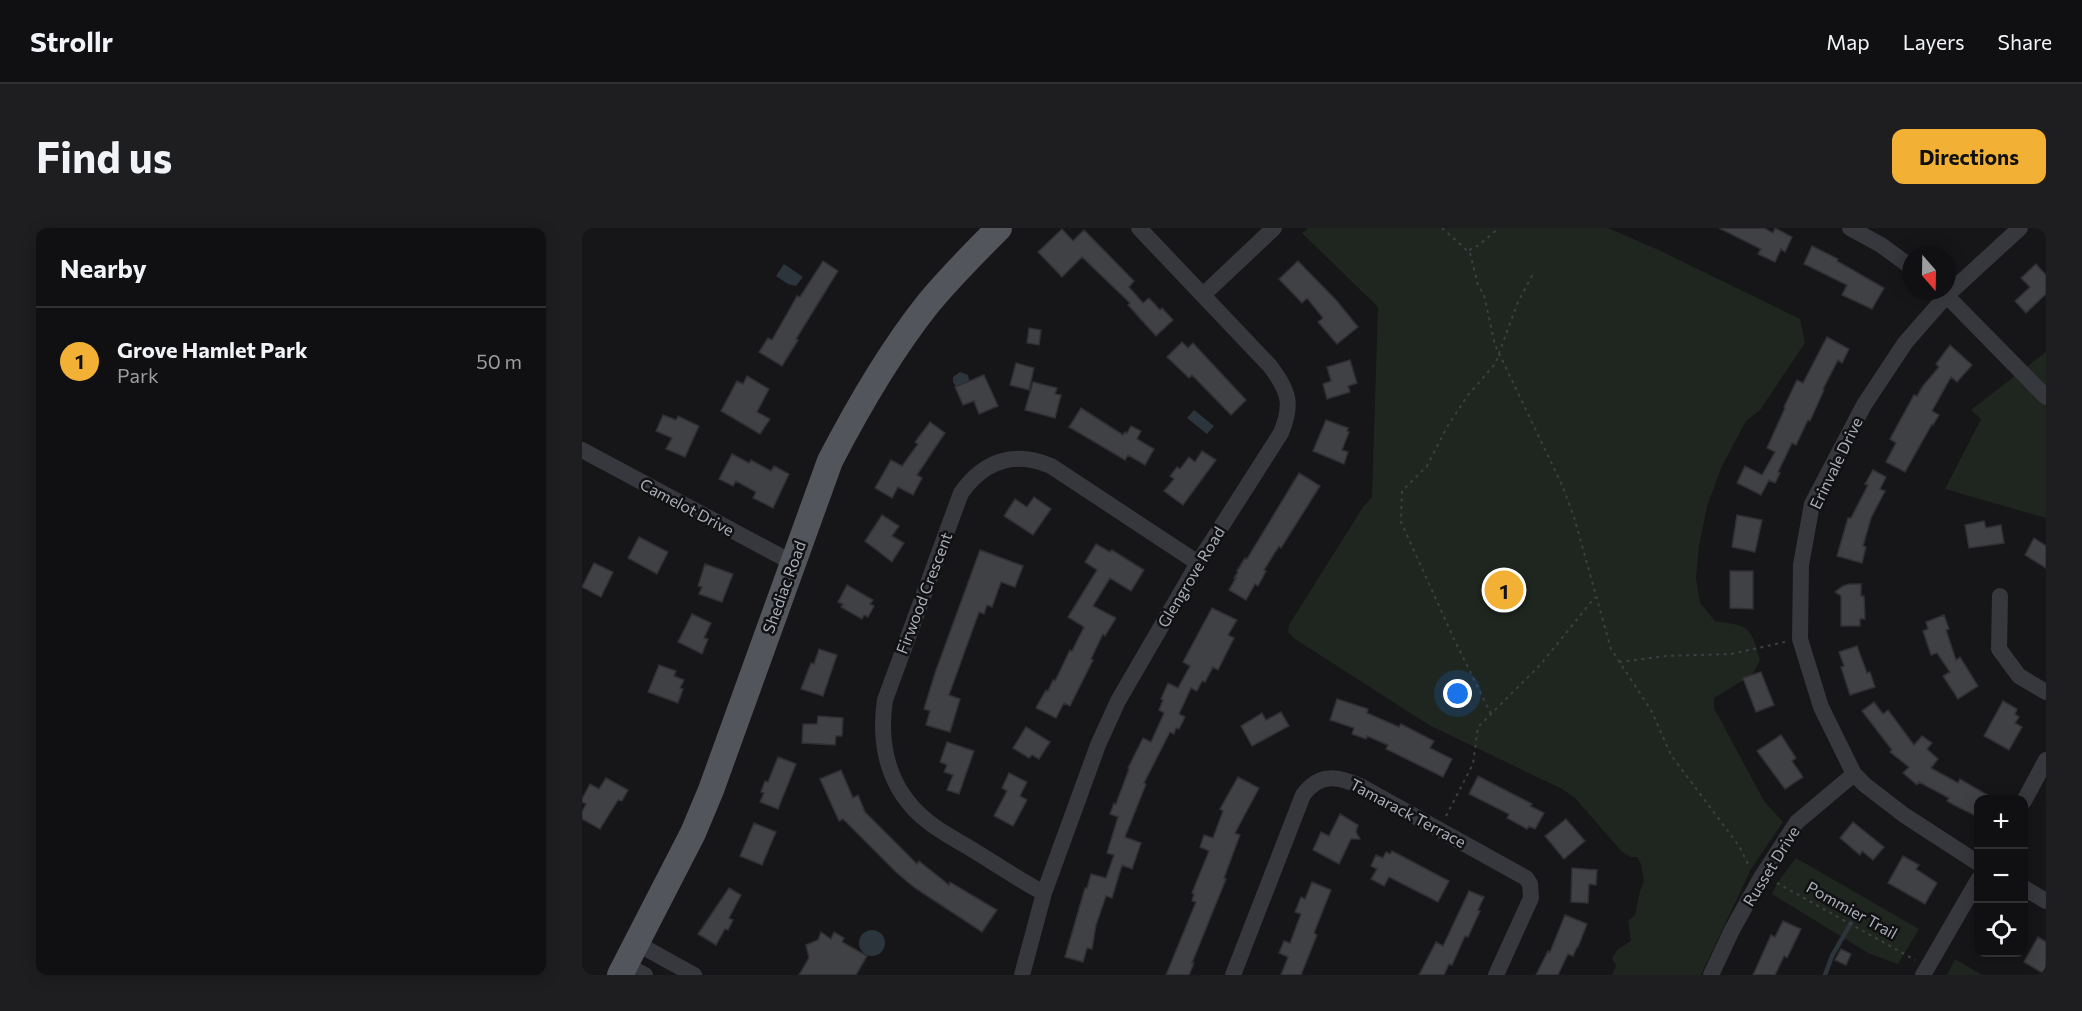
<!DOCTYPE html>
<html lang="en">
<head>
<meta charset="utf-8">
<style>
	body { margin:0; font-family:Commissioner,sans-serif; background:#1e1e20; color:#f1f3f6 }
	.controls { position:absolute; right:18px; bottom:18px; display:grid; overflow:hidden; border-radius:12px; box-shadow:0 3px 15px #0003 }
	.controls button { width:54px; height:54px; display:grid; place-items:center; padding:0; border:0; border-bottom:2px solid #303032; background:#101012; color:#f1f3f6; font:30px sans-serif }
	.compass { position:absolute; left:1320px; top:18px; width:54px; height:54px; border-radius:50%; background:#101012; box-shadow:0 3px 15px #0003; rotate:160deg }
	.you { position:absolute; left:876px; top:466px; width:21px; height:21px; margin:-15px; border:4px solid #fff; border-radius:50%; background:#1a73e8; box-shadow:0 0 0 9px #1a73e833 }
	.badge { display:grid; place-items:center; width:39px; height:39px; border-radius:50%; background:#f2b134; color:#111; font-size:20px; font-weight:700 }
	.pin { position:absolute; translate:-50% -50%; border:3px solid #fff; box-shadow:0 2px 6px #0006 }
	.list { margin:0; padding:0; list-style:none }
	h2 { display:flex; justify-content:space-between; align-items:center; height:78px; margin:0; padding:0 24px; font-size:26px }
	h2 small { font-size:20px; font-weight:400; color:#9c9d9f }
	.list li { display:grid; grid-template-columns:39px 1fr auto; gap:18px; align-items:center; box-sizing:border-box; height:108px; padding:0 24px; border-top:2px solid #303032 }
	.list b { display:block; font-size:22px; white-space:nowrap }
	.list p { margin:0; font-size:20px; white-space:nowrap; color:#9c9d9f }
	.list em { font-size:20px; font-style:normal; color:#9c9d9f }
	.icon { flex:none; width:33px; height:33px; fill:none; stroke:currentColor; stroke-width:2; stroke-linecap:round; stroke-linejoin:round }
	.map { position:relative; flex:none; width:1464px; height:747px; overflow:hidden; border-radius:12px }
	header { display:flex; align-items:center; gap:36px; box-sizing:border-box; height:84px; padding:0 30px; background:#101012; border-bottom:2px solid #303032 }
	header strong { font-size:28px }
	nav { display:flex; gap:33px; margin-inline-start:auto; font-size:21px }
	.intro { display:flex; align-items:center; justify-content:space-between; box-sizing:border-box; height:144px; padding:0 36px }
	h1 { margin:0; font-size:42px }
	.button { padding:15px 27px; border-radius:12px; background:#f2b134; color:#111; font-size:21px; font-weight:700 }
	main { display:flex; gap:36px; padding:0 36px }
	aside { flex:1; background:#101012; border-radius:12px; box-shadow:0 3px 15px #0003 }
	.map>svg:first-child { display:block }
</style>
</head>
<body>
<header>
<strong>Strollr</strong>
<nav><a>Map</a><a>Layers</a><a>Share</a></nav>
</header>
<div class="intro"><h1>Find us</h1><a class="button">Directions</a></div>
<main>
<aside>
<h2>Nearby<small></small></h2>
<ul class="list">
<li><span class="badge">1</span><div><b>Grove Hamlet Park</b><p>Park</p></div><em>50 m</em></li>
</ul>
</aside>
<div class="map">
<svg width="1464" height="747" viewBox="0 0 1464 747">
	<rect width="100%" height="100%" fill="#161618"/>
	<!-- green -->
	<path fill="#1e261f" d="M726,0H1026L1081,24L1218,91L1223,115L1178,182L1164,193L1140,238L1125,278L1117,318L1114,350L1118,375L1133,393C1168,398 1169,399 1178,432L1170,447L1132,470V480L1182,573L1201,594L1169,641L1119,747H1030L1034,738L1030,730L1036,721L1049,713L1046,693L1053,687L1058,663L1062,653L1059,636L1055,629H1049L1040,624L993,570L980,561L847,497L713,411L706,404L707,397L781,279L790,269L796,79L720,5Z
		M1464,124V290L1363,261L1399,191L1389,182Z
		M1214,630L1337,701L1316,736L1286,725L1190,666L1195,655Z
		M1373,731L1400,747H1365Z"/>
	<!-- water -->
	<path fill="#2c353c" d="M202,36L221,49L214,58L206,56L194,48Z
		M378,144L386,147L388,155L374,159L371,154V149Z
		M612,182L632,198L625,206L605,190Z
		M277 715a13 13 0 1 1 26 0a13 13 0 1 1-26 0Z"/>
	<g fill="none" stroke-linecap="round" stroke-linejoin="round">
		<!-- stream -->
		<path stroke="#2c353c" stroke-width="4.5" d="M1243,747L1250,728L1269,695"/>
	</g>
	<!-- building -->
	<path fill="#404145" stroke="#303034" stroke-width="1.5" d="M1137,0H1182L1191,5L1193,0L1210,9L1203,24L1199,21L1193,34L1176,26L1179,21Z
		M480,1L491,13L502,2L552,53L547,59L561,75L567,70L578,82L580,80L591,92L574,108L546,77L548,75L500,29L480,49L456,24Z
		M1230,18L1256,31L1255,33L1302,60L1290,81L1260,67L1265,57L1222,36Z
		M241,33L256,43L214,111L216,112L200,138L177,124L186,110L190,112L210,77L215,68L218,69Z
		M716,33L755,73L776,99L755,116L736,94L741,90L725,70L720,75L697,51Z
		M1454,36L1464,47V66L1444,85L1433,73L1448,59L1439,50Z
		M447,100L459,102L457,117L445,115Z
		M1245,109L1267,121L1260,135L1256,132L1241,161L1242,162L1228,193L1226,192L1214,217L1210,215L1196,244L1198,245L1193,255L1187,252L1179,267L1155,255L1163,238L1180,247L1193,224L1185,220L1203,180L1202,179L1215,152L1221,155Z
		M600,114L606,120L611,115L664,172L649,187L610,147L607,150L585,129Z
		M1368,117L1390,137L1375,154L1369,149L1350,183L1357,187L1351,197L1350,196L1323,244L1304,234L1314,215L1308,211L1332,167L1335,168L1341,158L1357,139L1354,136Z
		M768,132L775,155L766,158L768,164L745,171L741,156L749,153L745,139Z
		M434,135L452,140L447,162L428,157Z
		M402,147L416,178L397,186L392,173L381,177L373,159Z
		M165,148L187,161L175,184L188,191L178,206L139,183L155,153L161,156Z
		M451,154L475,160L473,166L479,167L473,190L443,182Z
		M499,180L541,207L543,204L545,205L549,198L559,203L555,211L572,221L563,237L546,227L543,232L487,199Z
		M81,187L94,192L96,188L117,198L103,229L84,221L90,210L74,203Z
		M744,192L766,200L765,203L767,204L760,222L766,224L762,236L731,223Z
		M348,194L363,205L335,247L340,250L331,267L316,259L310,270L293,260L309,232L320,238L336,216L333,214Z
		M620,223L634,232L601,277L582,263L592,251L588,248L595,239L598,241L607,229L613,234Z
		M150,226L167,235L169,232L189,243L192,238L207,246L191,280L171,270L174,264L154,253L151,258L137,251Z
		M1291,242L1304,249L1298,261L1303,263L1289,290L1281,318L1284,319L1280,335L1255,328L1266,290H1269L1286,257L1283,256Z
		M717,245L738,258L699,320L697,318L682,342L684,343L676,358L673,356L664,372L647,362L654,350H652L656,344L655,343L663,330L665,331Z
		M452,269L469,281L451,307L422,288L433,271L445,279Z
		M300,287L317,298L310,308L322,315L310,334L283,313Z
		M1155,287L1180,292L1173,324L1150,319Z
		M1402,293L1404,300L1419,297L1422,315L1387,320L1383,297Z
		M57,309L86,324L75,346L46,330Z
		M1452,310L1464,318V340L1443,327Z
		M514,316L528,324L530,322L562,342L549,363L528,350L511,378L534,390L523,408L521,406L509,431L511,432L488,478L482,475L474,490L454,480L464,462L466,463L471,452L473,453L488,422L490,423L502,399L486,389L515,342L503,334Z
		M398,322L441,338L433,359L419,354L410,379L405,377L402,386L397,384L367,467L378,471L368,504L344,497L348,483L342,481L353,445Z
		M12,335L31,344L19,369L0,359Z
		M123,336L151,346L140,374L117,366L120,359L116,358Z
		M1148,343H1171V381L1148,380Z
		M1268,356H1279V368H1282L1283,391H1278V398H1259V368L1253,364L1261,358Z
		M265,357L291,372L288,376L292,378L286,389L282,387L280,391L259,379L261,376L256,374Z
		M630,380L655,392L646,407L652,410L636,442L631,439L623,454L620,453L615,463L609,460L597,486L603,489L597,501L594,500L592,506L588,504L562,555L564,556L543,609L559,615L550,641L540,637L530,670L524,668L514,697L510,721L505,720L501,734L483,729L503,660H505L509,646L524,650L532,627L525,625L536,589L528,586L532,575L534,576L547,541L546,540L561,510L569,514L582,485L577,482L581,472L579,471L586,455L596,460L608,438L601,434Z
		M110,386L129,395L122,410L126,411L120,426L96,414Z
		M1362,387L1367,401L1364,402L1374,432L1378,429L1396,458L1376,471L1361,448L1368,444L1355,425L1349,427L1341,403L1346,401L1344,394Z
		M1275,418L1285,445L1288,444L1293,459L1268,467L1259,439L1262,438L1257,424Z
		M237,421L255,427L241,468L219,461L229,435L232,436Z
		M77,437L94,443L92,448L102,452L98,460L101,461L96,475L66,464Z
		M1179,444L1192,477L1174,484L1161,450Z
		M755,471L786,481L785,485L817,499L819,496L852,513L848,520L870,531L861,549L804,521L806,517L785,508L784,511L770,506L772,500L748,492Z
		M1421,473L1435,481L1433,486L1437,489L1433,495L1440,499L1427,522L1402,508Z
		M1292,474L1301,486L1306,482L1332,517L1340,508L1350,515L1345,521L1356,531L1349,540L1376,555L1378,551L1414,572H1396V589L1372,577L1365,573L1367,570L1337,554L1335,557L1321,545L1327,539L1308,524L1310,522L1280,483Z
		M699,484L707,498L670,518L659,498L680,485L684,492Z
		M236,488L261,490L260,508H254L253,517L220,515L221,496H235Z
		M444,499L468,514L457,531L450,527L447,530L431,520Z
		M1199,507L1214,530L1210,533L1221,549L1203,561L1175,523Z
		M365,514L392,523L377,566L365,562L371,547L362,544L365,537L358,534Z
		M196,529L214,536L196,581L178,574L182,565L179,564L183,553L186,554Z
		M259,542L271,570L276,567L283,584L335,636L337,633L367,657L368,654L415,682L400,704L333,660L315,645L261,591L257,593L238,551Z
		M427,545L445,554L438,568L445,572L431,598L412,588L425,563L420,560Z
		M896,548L950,576L948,578L962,585L953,601L947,598L945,601L925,590L927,586L887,566Z
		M656,549L677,560L653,605L658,607L642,650L644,651L610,735H612L607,747H584L614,674L610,673L612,666L610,665L627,623L618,619L622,607L631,610L641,583L638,581Z
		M24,550L46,562L40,573L36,572L18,601L0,591V584L4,576L0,574V571L8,556L17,561Z
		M758,586L776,597L774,604L778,611H769L757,636L731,622L739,604L747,608Z
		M984,591L1003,613L982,631L963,608Z
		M1271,594L1302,619L1291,632L1280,623L1278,627L1258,610Z
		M172,595L194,604L180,637L158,628Z
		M810,623L867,653L856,674L807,649L802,658L789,651L795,641L789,638L794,627L801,630L804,624L808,626Z
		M1321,628L1337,637L1334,641L1355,655L1343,676L1306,655Z
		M990,640L1015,642L1014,657L1007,656L1006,675L989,674Z
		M730,654L749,662L732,705L735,707L719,747H699L706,729L697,725L702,713L708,715L719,686L713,684L719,669L723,671Z
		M147,660L159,667L147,690L151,692L146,702L143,701L134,717L116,706Z
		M887,663L902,669L896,682L898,683L886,709L883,708L870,737L867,736L862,747H837L854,714L861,718Z
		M983,687L1005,696L996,719H995L991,728L986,726L976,747H954L966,723L968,724Z
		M1201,693L1219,701L1205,730L1202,728L1193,747H1171L1189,707L1193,709Z
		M239,704L249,711L252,704L262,710L260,714L285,728L274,747H217L227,730L224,717L236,712Z
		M1456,709L1464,714V747L1442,734Z
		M1259,721L1269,726L1264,737L1253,732Z"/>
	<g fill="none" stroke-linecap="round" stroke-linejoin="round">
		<!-- path -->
		<path stroke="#3d3f44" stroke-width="2" stroke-dasharray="3 4.5" stroke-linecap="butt" d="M860,0L888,25L896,57L902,67L913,117L980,257L992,289L1029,421L1069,482L1089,527L1157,618L1167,638
			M887,22L897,17L917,0
			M1037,434L1084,428L1149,426L1203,414
			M909,486L872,411L819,294L820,263L845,238L865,199L886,167L913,136L936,74L951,46
			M864,588L891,536L896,499L959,436L1013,369
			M1195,655L1333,732"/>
		<!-- street -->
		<path stroke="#37383d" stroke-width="16" d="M1268,0L1299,17L1329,39
			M1360,63L1464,169
			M621,67L692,0
			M0,222L211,335
			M1418,368L1417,421L1437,448L1464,464
			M1442,573L1464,532
			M1396,635L1322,587L1283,557L1272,546L1239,479L1218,411L1219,337L1230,276L1282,177L1323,115L1365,67L1438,0
			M1442,660L1464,673
			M462,665C437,652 414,636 391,622C375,612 358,604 344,592C307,562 296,518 303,472L379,265C402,233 432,222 469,238L616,335
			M54,715L112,747
			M44,737L63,747
			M440,747L462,665L516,517L536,473L616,335L699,205C711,176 707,163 688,138L557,0
			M651,747L721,567C738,544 757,548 780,559L944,650L948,656L949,670L914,747
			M1129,747L1150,702L1180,648L1215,594L1272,546
			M1341,747L1396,652"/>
		<!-- primary -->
		<path stroke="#53555c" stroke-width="26" d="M38,747L111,605L129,562L248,233C276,179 307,125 345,77C367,50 392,25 417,0"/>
	</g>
	<g text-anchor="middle" stroke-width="5" stroke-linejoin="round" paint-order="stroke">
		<!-- street labels -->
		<g font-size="16" fill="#a8adb8" stroke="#111113">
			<text transform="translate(1254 235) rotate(-64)" y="6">Erinvale Drive</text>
			<text transform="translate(105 279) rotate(28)" y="6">Camelot Drive</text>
			<text transform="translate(609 349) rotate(-59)" y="6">Glengrove Road</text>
			<text transform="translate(202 359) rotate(-70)" y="6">Shediac Road</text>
			<text transform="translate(342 365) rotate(-69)" y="6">Firwood Crescent</text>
			<text transform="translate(826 585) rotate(28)" y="6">Tamarack Terrace</text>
			<text transform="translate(1189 638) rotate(-58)" y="6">Russet Drive</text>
			<text transform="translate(1270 682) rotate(29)" y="6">Pommier Trail</text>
		</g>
	</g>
</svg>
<div class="controls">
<button>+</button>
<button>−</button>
<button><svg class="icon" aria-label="locate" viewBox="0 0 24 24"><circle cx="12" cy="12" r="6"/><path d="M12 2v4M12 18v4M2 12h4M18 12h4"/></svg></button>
</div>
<svg class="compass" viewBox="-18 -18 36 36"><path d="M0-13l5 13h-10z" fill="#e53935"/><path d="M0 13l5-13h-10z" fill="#9c9d9f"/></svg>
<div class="you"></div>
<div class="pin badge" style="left:922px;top:362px">1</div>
</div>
</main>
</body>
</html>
